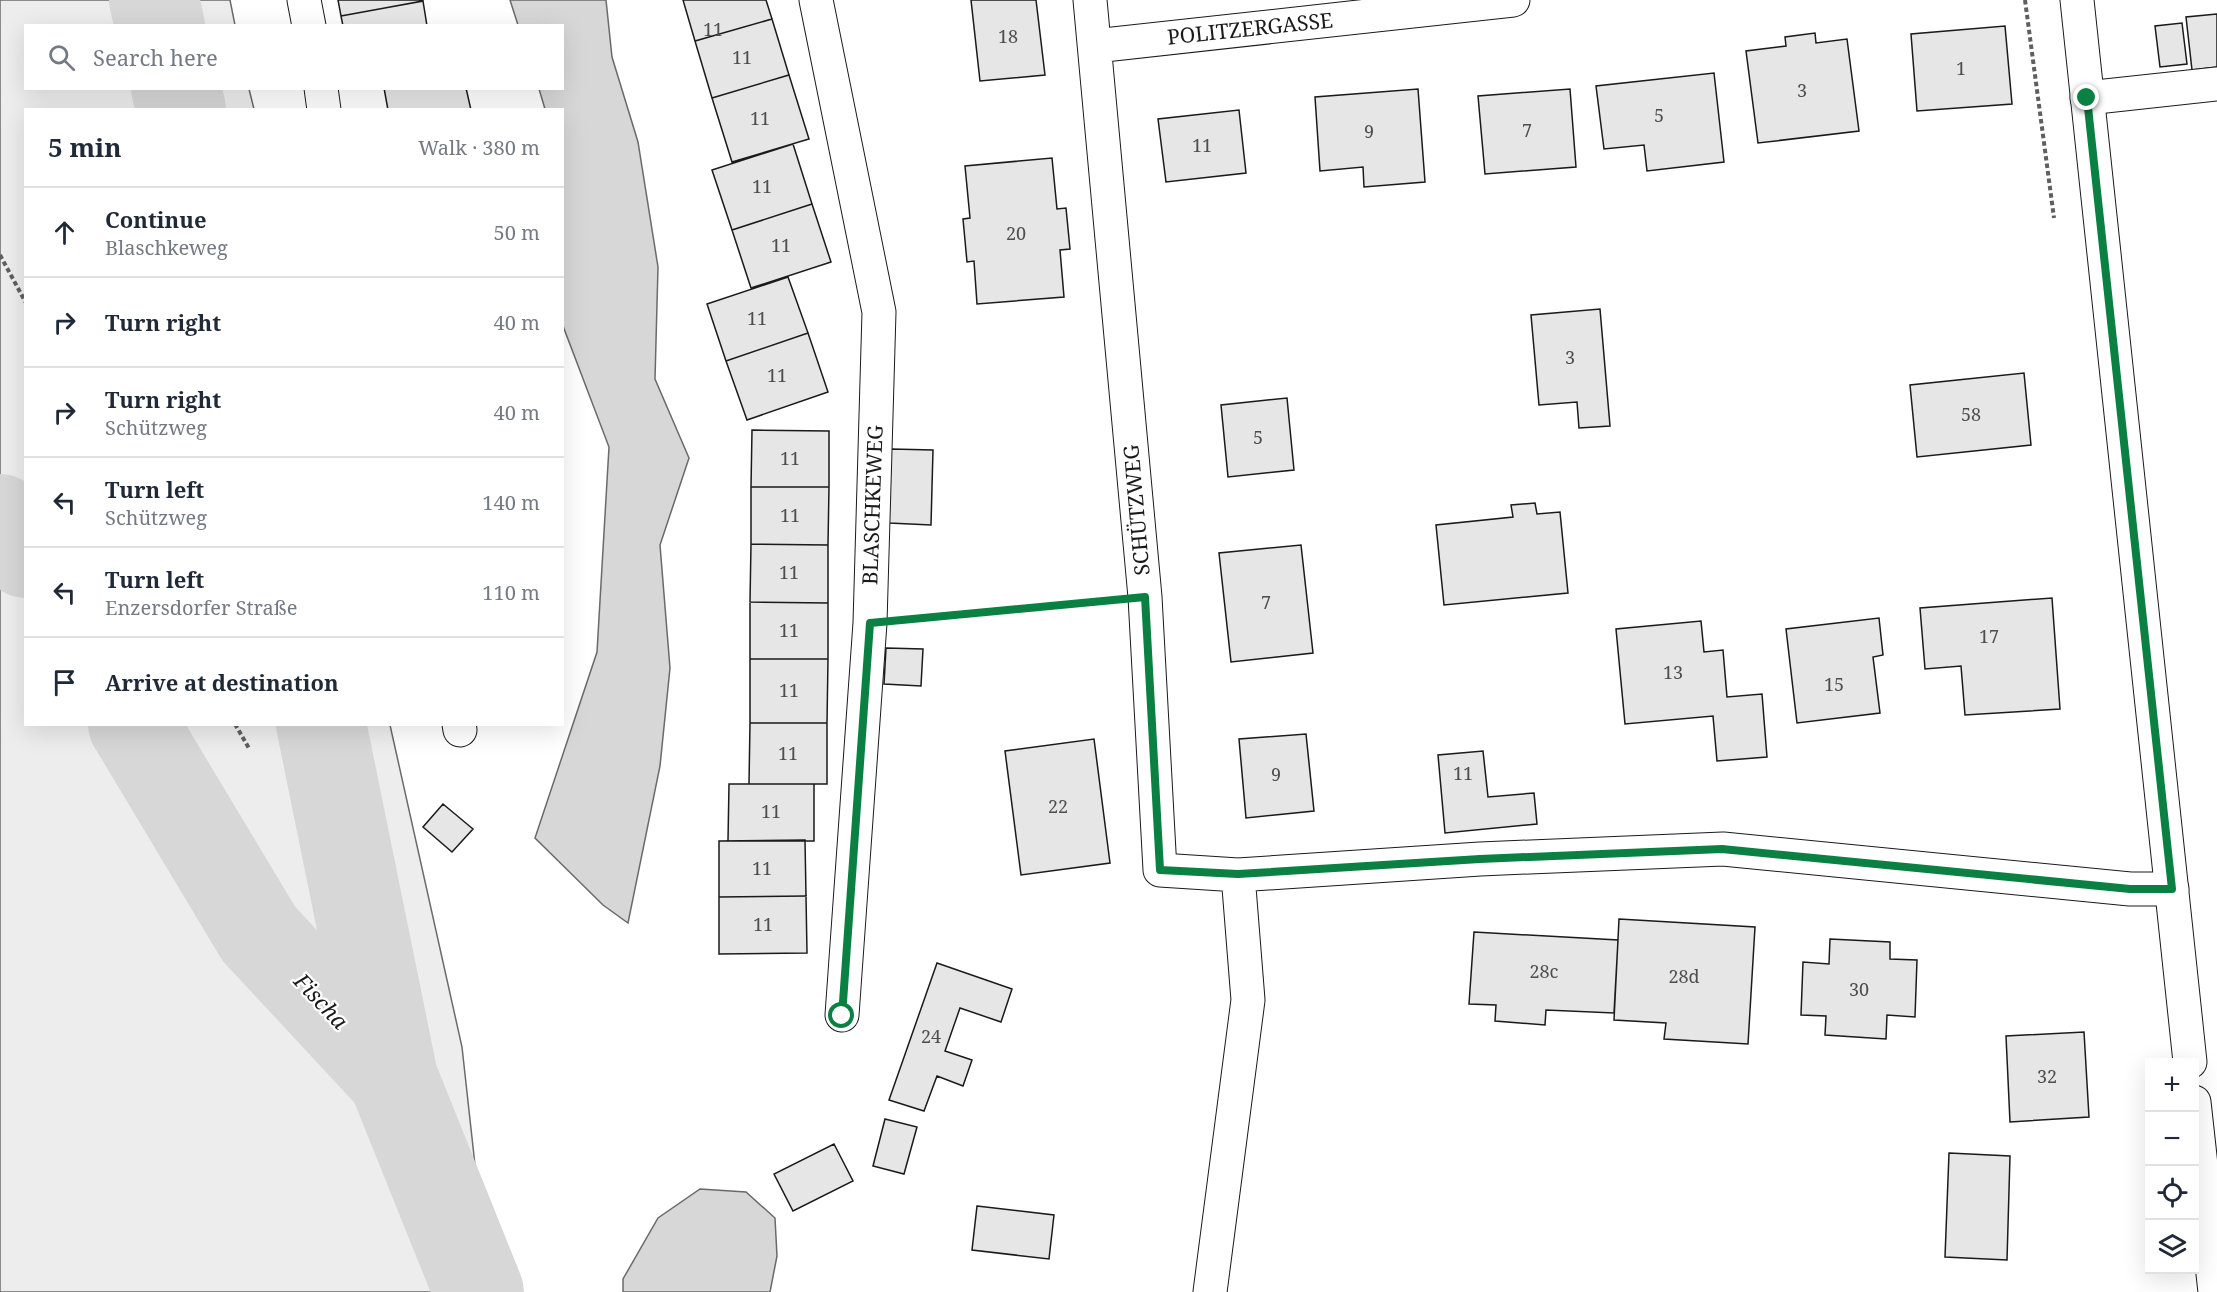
<!DOCTYPE html>
<html lang="en">
<head>
<meta charset="utf-8">
<style>
	body { margin:0; font-family:"Noto Serif",serif; background:#f2f2f3; color:#1f2937 }
	.controls { position:absolute; right:18px; bottom:18px; display:grid; overflow:hidden; border-radius:0px; box-shadow:0 6px 24px #0002 }
	.controls button { width:54px; height:54px; display:grid; place-items:center; padding:0; border:0; border-bottom:2px solid #e0e1e3; background:#fff; color:#1f2937; font:30px sans-serif }
	.stop { position:absolute; width:18px; height:18px; margin:-14px; border:4px solid #0b8043; border-radius:50%; background:#fff }
	.stop.end { background:#0b8043; border-color:#fff; box-shadow:0 2px 6px #0008 }
	.list { margin:0; padding:0; list-style:none }
	h2 { display:flex; justify-content:space-between; align-items:center; height:78px; margin:0; padding:0 24px; font-size:26px }
	h2 small { font-size:20px; font-weight:400; color:#747a83 }
	.list li { display:grid; grid-template-columns:39px 1fr auto; gap:18px; align-items:center; box-sizing:border-box; height:90px; padding:0 24px; border-top:2px solid #e0e1e3 }
	.list b { display:block; font-size:22px; white-space:nowrap }
	.list p { margin:0; font-size:20px; white-space:nowrap; color:#747a83 }
	.list em { font-size:20px; font-style:normal; color:#747a83 }
	.icon { flex:none; width:33px; height:33px; fill:none; stroke:currentColor; stroke-width:2; stroke-linecap:round; stroke-linejoin:round }
	.map { position:relative; flex:none; width:2217px; height:1292px; overflow:hidden }
	.search { position:absolute; background:#fff; box-shadow:0 6px 24px #0002; left:24px; top:24px; width:540px; height:66px; display:flex; align-items:center; gap:15px; box-sizing:border-box; padding:0 21px; border-radius:0px; color:#747a83; font-size:22px }
	.panel { position:absolute; background:#fff; box-shadow:0 6px 24px #0002; left:24px; top:108px; width:540px; height:618px; border-radius:0px }
	.map>svg:first-child { display:block }
</style>
</head>
<body>
<div class="map">
<svg width="2217" height="1292" viewBox="0 0 2217 1292">
	<rect width="100%" height="100%" fill="#fff"/>
	<!-- built -->
	<path fill="#ededed" stroke="#6a6a6a" stroke-width="1.5" d="M0,0H230L235,25L26,26V88L249,89L254,109L26,110V724L390,725L462,1047L489,1292H0Z"/>
	<!-- water -->
	<path fill="#d7d7d7" stroke="#6a6a6a" stroke-width="1.5" d="M510,0H606L612,57L638,142L658,267L655,379L689,458L660,545L670,668L660,766L628,923L603,905L535,838L597,652L609,447L563,326L562,110L545,109L539,89L562,88V26L518,25Z
		M700,1189L746,1192L775,1218L777,1256L770,1292H623V1279L658,1218Z"/>
	<g fill="none" stroke-linecap="round" stroke-linejoin="round">
		<!-- river -->
		<path stroke="#d7d7d7" stroke-width="90" d="M154,0L160,26
			M176,88L181,110
			M0,519L26,553
			M133,724L259,934L393,1078L479,1292
			M321,724L393,1078"/>
	</g>
	<!-- building -->
	<path fill="#e6e6e6" stroke="#1a1a1a" stroke-width="1.5" d="M338,0H423V1L341,16Z
		M683,0H766L772,19L695,41Z
		M971,0H1036L1045,75L980,81Z
		M423,1L427,26H343L341,16Z
		M2217,14V67L2192,70L2186,17Z
		M772,19L789,75L712,98L695,41Z
		M2182,23L2187,64L2160,67L2155,26Z
		M2005,26L2012,104L1917,111L1911,34Z
		M1815,33L1816,43L1847,39L1859,131L1758,143L1746,51L1786,46L1785,37Z
		M1714,73L1724,162L1647,171L1644,145L1604,149L1596,86Z
		M789,75L809,139L732,162L712,98Z
		M384,88H466L471,110H388Z
		M1418,89L1425,182L1364,187L1363,167L1320,171L1315,97Z
		M1570,89L1576,167L1485,174L1478,96Z
		M1239,110L1246,173L1166,182L1158,119Z
		M793,144L812,204L732,230L712,170Z
		M1052,158L1057,209L1066,208L1070,249L1060,250L1064,297L977,304L974,261L967,262L963,219L970,218L965,166Z
		M812,204L831,262L751,288L732,230Z
		M788,277L808,333L726,361L707,304Z
		M1600,309L1610,426L1579,428L1577,402L1539,405L1531,315Z
		M808,333L828,392L747,420L726,361Z
		M2024,373L2031,445L1917,457L1910,385Z
		M1287,398L1294,470L1228,477L1221,405Z
		M752,430L829,431V487H751Z
		M891,449L933,450L931,525L889,523Z
		M751,487H829L828,545L751,544Z
		M1535,503L1537,514L1560,512L1568,593L1444,605L1436,525L1513,517L1511,505Z
		M751,544L828,545V603L750,602Z
		M1301,545L1313,653L1231,662L1219,553Z
		M2052,598L2060,709L1965,715L1961,666L1925,669L1920,608Z
		M750,602L828,603V659H750Z
		M1879,618L1883,655L1873,657L1880,713L1797,723L1786,629Z
		M1701,621L1704,652L1723,650L1727,697L1762,694L1767,757L1717,761L1713,716L1625,724L1616,629Z
		M886,648L923,649L921,686L884,684Z
		M750,659H828L827,723H750Z
		M750,723H827V784H749Z
		M1306,734L1314,811L1246,818L1239,739Z
		M1094,739L1110,863L1021,875L1005,751Z
		M1483,751L1488,797L1534,793L1537,824L1445,833L1438,755Z
		M729,784H814V841H728Z
		M443,804L473,829L452,852L423,827Z
		M805,840L806,896L719,897V841Z
		M806,896L807,953L719,954V897Z
		M1619,919L1755,927L1748,1044L1664,1039L1666,1023L1614,1020Z
		M1474,932L1618,940L1614,1013L1546,1010L1545,1025L1495,1021L1496,1005L1469,1004Z
		M1830,939L1890,942V959L1917,960L1915,1017L1887,1015L1886,1039L1825,1035L1826,1016L1801,1015L1803,962L1829,964Z
		M937,963L1012,989L1001,1022L960,1008L945,1051L972,1060L963,1086L937,1076L924,1111L889,1100Z
		M2084,1032L2089,1117L2010,1122L2006,1036Z
		M885,1119L917,1127L904,1174L873,1166Z
		M834,1144L853,1181L793,1211L774,1174Z
		M1949,1153L2010,1156L2007,1260L1945,1257Z
		M977,1206L1054,1215L1049,1259L972,1250Z"/>
	<g fill="none" stroke-linecap="round" stroke-linejoin="round">
		<!-- minor casing -->
		<g stroke="#1a1a1a" stroke-width="35">
			<path id="minor" d="M304,0L309,26
				M816,0L879,312L870,623L842,1015
				M1090,0L1145,597L1160,870L1238,875L1480,859L1723,849L2130,889H2172
				M1095,46L1513,0
				M321,88L324,110
				M2087,98L2217,84
				M459,724L460,730
				M1210,1292L1248,1000L1238,875"/>
		</g>
		<!-- major casing -->
		<g stroke="#1a1a1a" stroke-width="35">
			<path id="major" d="M2077,0L2190,1062
				M2194,1102L2215,1292"/>
		</g>
		<!-- path -->
		<path stroke="#5f5f5f" stroke-width="4" stroke-dasharray="4.5 3" stroke-linecap="butt" d="M2025,0L2054,218
			M0,255L26,303
			M913,619L1102,601
			M235,724L250,750
			M2148,1078L2149,1095"/>
		<!-- minor -->
		<use href="#minor" stroke="#fff" stroke-width="33"/>
		<!-- major -->
		<use href="#major" stroke="#fff" stroke-width="33"/>
	</g>
	<g fill="none" stroke-linecap="round" stroke-linejoin="round">
		<!-- route -->
		<path stroke="#0b8043" stroke-width="8" d="M842,1016L870,623L1145,597L1160,870L1238,874L1480,859L1722,849L2130,889H2172L2087,98"/>
	</g>
	<g text-anchor="middle" stroke-width="4.5" stroke-linejoin="round" paint-order="stroke">
		<!-- number labels -->
		<g font-size="18" fill="#4d4d4d">
			<text x="713" y="36">11</text>
			<text x="1008" y="43">18</text>
			<text x="742" y="64">11</text>
			<text x="1961" y="75">1</text>
			<text x="1802" y="97">3</text>
			<text x="1659" y="122">5</text>
			<text x="760" y="125">11</text>
			<text x="1527" y="137">7</text>
			<text x="1369" y="138">9</text>
			<text x="1202" y="152">11</text>
			<text x="762" y="193">11</text>
			<text x="1016" y="240">20</text>
			<text x="781" y="252">11</text>
			<text x="757" y="325">11</text>
			<text x="1570" y="364">3</text>
			<text x="777" y="382">11</text>
			<text x="1971" y="421">58</text>
			<text x="1258" y="444">5</text>
			<text x="790" y="465">11</text>
			<text x="790" y="522">11</text>
			<text x="789" y="579">11</text>
			<text x="1266" y="609">7</text>
			<text x="789" y="637">11</text>
			<text x="1989" y="643">17</text>
			<text x="1673" y="679">13</text>
			<text x="1834" y="691">15</text>
			<text x="789" y="697">11</text>
			<text x="788" y="760">11</text>
			<text x="1463" y="780">11</text>
			<text x="1276" y="781">9</text>
			<text x="1058" y="813">22</text>
			<text x="771" y="818">11</text>
			<text x="762" y="875">11</text>
			<text x="763" y="931">11</text>
			<text x="1544" y="978">28c</text>
			<text x="1684" y="983">28d</text>
			<text x="1859" y="996">30</text>
			<text x="931" y="1043">24</text>
			<text x="2047" y="1083">32</text>
		</g>
		<!-- street labels -->
		<g font-size="21" fill="#1a1a1a" stroke="#fff">
			<text transform="translate(1250 29) rotate(-6)" y="7">POLITZERGASSE</text>
			<text transform="translate(873 505) rotate(-88)" y="7">BLASCHKEWEG</text>
			<text transform="translate(1137 510) rotate(-95)" y="7">SCHÜTZWEG</text>
		</g>
		<!-- water labels -->
		<g font-size="22" font-style="italic" fill="#1a1a1a" stroke="#fff">
			<text transform="translate(321 1001) rotate(47)" y="8">Fischa</text>
		</g>
	</g>
</svg>
<div class="controls">
<button>+</button>
<button>−</button>
<button><svg class="icon" aria-label="locate" viewBox="0 0 24 24"><circle cx="12" cy="12" r="6"/><path d="M12 2v4M12 18v4M2 12h4M18 12h4"/></svg></button>
<button><svg class="icon" aria-label="layers" viewBox="0 0 24 24"><path d="M12 4l9 5-9 5-9-5zM3 14l9 5 9-5"/></svg></button>
</div>
<div class="stop" style="left:842px;top:1016px"></div>
<div class="stop end" style="left:2087px;top:98px"></div>
<div class="search"><svg class="icon" aria-label="search" viewBox="0 0 24 24"><circle cx="10" cy="10" r="6"/><path d="M15 15l6 6"/></svg>Search here</div>
<section class="panel">
<h2>5 min<small>Walk · 380 m</small></h2>
<ul class="list">
<li><svg class="icon" aria-label="ahead" viewBox="0 0 24 24"><path d="M12 20V5M6 11l6-6 6 6"/></svg><div><b>Continue</b><p>Blaschkeweg</p></div><em>50 m</em></li>
<li><svg class="icon" aria-label="right" viewBox="0 0 24 24"><path d="M7 20v-9h11M14 6l5 5-5 5"/></svg><div><b>Turn right</b></div><em>40 m</em></li>
<li><svg class="icon" aria-label="right" viewBox="0 0 24 24"><path d="M7 20v-9h11M14 6l5 5-5 5"/></svg><div><b>Turn right</b><p>Schützweg</p></div><em>40 m</em></li>
<li><svg class="icon" aria-label="left" viewBox="0 0 24 24"><path d="M17 20v-9H6M10 6l-5 5 5 5"/></svg><div><b>Turn left</b><p>Schützweg</p></div><em>140 m</em></li>
<li><svg class="icon" aria-label="left" viewBox="0 0 24 24"><path d="M17 20v-9H6M10 6l-5 5 5 5"/></svg><div><b>Turn left</b><p>Enzersdorfer Straße</p></div><em>110 m</em></li>
<li><svg class="icon" aria-label="arrive" viewBox="0 0 24 24"><path d="M6 21V4h12l-3 4 3 4H6"/></svg><div><b>Arrive at destination</b></div></li>
</ul>
</section>
</div>
</body>
</html>
